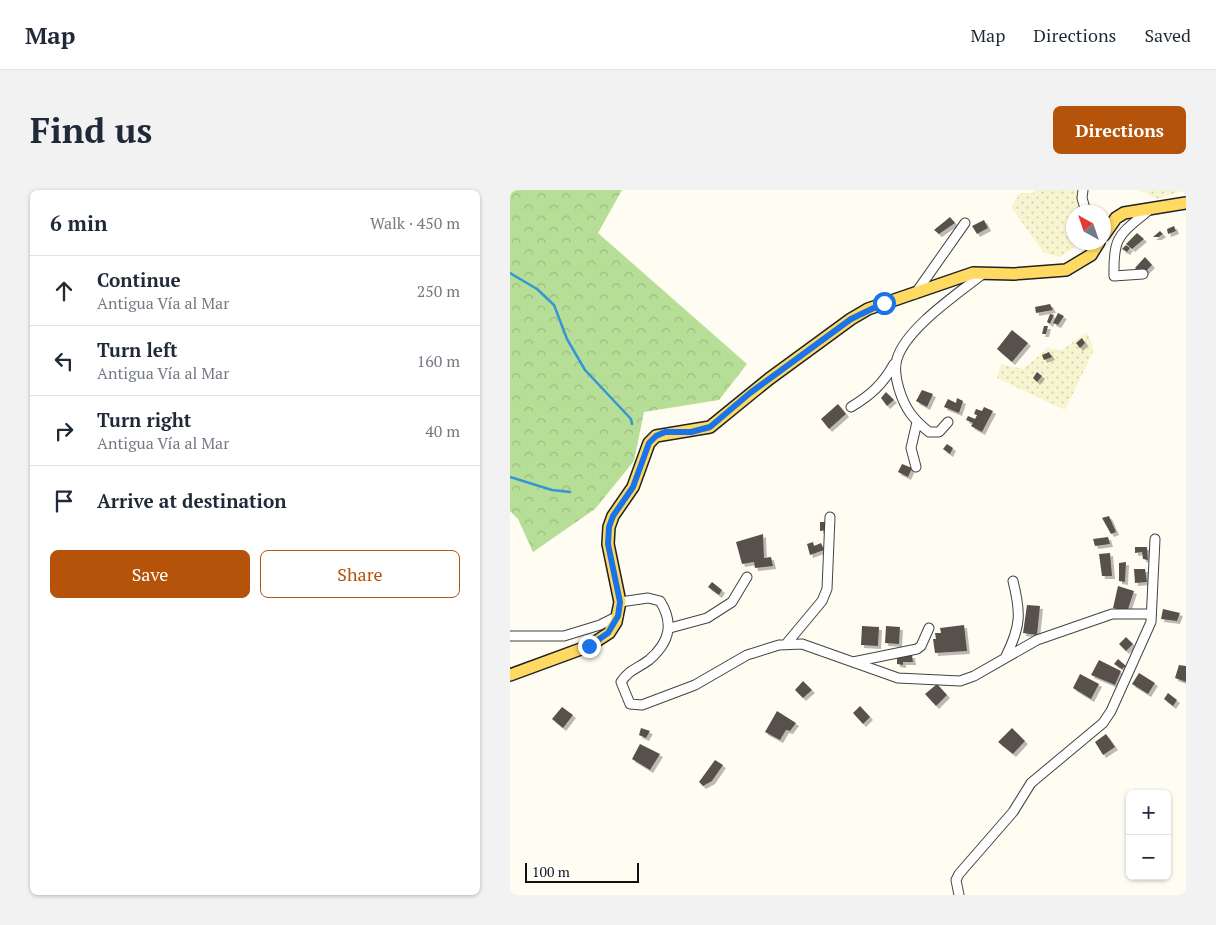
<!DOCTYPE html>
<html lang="en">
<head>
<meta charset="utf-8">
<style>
	body { margin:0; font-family:"PT Serif",serif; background:#f2f2f3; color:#1f2937 }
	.controls { position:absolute; right:15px; bottom:15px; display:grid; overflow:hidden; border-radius:8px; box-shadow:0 1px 4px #0004 }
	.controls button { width:45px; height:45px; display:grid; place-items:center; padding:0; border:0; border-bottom:1px solid #e0e1e3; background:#fff; color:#1f2937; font:25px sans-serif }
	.compass { position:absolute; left:556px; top:15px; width:45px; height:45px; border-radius:50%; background:#fff; box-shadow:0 1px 4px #0004; rotate:320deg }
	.scale { position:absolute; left:15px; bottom:12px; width:114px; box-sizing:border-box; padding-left:5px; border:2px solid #101010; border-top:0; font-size:14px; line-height:18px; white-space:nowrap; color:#101010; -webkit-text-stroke:4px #fff; paint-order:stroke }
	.stop { position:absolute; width:15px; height:15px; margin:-11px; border:4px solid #1a73e8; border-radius:50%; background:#fff }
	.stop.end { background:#1a73e8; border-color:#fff; box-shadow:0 1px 5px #0008 }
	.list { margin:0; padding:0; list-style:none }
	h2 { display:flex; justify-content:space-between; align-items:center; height:65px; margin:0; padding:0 20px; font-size:21px }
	h2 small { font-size:16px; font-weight:400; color:#747a83 }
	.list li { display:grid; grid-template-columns:32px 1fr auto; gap:15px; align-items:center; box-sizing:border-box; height:70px; padding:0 20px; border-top:1px solid #e0e1e3 }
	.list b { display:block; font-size:19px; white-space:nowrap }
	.list p { margin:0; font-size:16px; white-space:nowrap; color:#747a83 }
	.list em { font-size:16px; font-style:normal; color:#747a83 }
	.actions { display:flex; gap:10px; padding:15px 20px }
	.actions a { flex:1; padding:11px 0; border:1px solid #b45309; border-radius:8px; text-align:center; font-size:18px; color:#b45309 }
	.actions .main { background:#b45309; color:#fff }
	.icon { flex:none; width:28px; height:28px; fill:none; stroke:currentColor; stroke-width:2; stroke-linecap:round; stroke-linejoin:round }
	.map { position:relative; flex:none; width:676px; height:705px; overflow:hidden; border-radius:8px }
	header { display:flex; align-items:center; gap:30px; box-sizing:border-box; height:70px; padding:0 25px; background:#fff; border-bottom:1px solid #e0e1e3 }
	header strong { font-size:24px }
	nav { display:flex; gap:28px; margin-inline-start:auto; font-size:18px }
	.intro { display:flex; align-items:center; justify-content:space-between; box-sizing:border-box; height:120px; padding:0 30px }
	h1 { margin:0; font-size:35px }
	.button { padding:12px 22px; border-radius:8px; background:#b45309; color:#fff; font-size:18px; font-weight:700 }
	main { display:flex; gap:30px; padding:0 30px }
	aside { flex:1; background:#fff; border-radius:8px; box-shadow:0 1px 4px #0004 }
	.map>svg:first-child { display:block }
</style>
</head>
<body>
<header>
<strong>Map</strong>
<nav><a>Map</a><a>Directions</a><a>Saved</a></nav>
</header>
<div class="intro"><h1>Find us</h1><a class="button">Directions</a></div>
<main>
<aside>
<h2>6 min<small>Walk · 450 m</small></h2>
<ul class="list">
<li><svg class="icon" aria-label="ahead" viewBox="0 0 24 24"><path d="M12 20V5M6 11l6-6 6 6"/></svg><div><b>Continue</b><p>Antigua Vía al Mar</p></div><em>250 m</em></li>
<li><svg class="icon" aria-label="left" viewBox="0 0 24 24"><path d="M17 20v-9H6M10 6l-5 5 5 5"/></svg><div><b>Turn left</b><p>Antigua Vía al Mar</p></div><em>160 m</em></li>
<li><svg class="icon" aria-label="right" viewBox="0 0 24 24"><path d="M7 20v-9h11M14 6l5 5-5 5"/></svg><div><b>Turn right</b><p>Antigua Vía al Mar</p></div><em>40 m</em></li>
<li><svg class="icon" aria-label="arrive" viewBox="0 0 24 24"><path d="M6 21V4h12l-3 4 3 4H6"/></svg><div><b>Arrive at destination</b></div></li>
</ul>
<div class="actions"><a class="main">Save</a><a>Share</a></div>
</aside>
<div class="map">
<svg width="676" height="705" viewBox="0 0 676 705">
	<defs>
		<pattern id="farmland-dots" width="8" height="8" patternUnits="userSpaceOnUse" patternTransform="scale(1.25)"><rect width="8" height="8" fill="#f7f4d0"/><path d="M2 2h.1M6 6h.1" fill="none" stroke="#d3d0b2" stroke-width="1.8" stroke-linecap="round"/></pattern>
		<pattern id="forest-crowns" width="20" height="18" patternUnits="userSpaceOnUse" patternTransform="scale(1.25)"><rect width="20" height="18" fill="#b7de97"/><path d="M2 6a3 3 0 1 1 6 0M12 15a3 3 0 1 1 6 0" fill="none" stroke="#9cbd81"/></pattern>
		<filter id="shadow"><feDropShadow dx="3" dy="3" stdDeviation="0" flood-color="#0004"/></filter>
	</defs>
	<rect width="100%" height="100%" fill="#fffdf2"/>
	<!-- farmland -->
	<path fill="url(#farmland-dots)" d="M525,0H570L572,22H564V52L568,53L567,56L550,67L534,63L501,17L510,3H523Z
		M629,0H671V1L647,9Z
		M577,142L584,160L555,220L487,188L491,174L513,179L538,158L552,160Z"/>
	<!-- forest -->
	<path fill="url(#forest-crowns)" d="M0,0H112L88,43L237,174L209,210L134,222L124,271L85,319L23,362L8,329L0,321Z"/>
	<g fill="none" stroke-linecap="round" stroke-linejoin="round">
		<!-- stream -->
		<path stroke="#3695d5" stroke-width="2.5" d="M0,83L27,99L44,115L57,149L75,180L121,229L122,234
			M0,287L42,300L60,302"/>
	</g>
	<!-- building -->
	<path fill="#59514b" filter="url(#shadow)" d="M440,27L445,33L429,44L424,40Z
		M474,30L478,38L467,44L462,36Z
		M664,36L666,41L658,44L657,39Z
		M650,41L653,44L649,47H643Z
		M627,43L634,49L622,59L616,54Z
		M616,55L620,58L617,62L612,59Z
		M635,67L642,75L633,84L625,78Z
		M540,114L543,120L526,123L525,117Z
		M548,123L554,126L548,135L543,133Z
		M540,124L544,125L540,134L537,132Z
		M534,136H538L536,144H532Z
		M502,140L518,153L502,172L487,159Z
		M572,148L575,153L570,158L566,153Z
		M539,162L542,167L534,170L532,165Z
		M527,182L532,186L527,192L523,188Z
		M412,200L423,204L417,217L406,211Z
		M376,202L384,210L377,216L371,208Z
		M447,208L453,211L449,223L434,217L438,209L446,213Z
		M328,214L336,224L319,239L311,229Z
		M474,217L483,221L472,242L461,236L463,233L456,230L458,226L465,229L467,225L464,224L466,219L472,221Z
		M437,254L443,258L440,264L433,259Z
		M392,274L402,278L398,287L388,282Z
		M599,326L606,342L601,344L592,328Z
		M310,332H318V340L310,341Z
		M253,344L254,368L261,367L263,376L245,378L244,372L232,374L226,352Z
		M598,347L600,354L585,356L583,349Z
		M303,352L304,356L311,353L314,360L300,365L297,354Z
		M625,357H637L638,370L633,369L632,362L625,363Z
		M600,363L602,386H592L589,364Z
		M616,372L615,392L609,391V373Z
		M624,379H635L637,392L625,393Z
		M202,392L212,400L209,405L198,397Z
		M608,396L624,401L617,422L603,418Z
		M517,415L530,416L527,445L513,443Z
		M653,419L670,423L667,431L651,429Z
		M454,435L457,461L425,463L423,449H426L425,443H431L430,438Z
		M352,436L369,437L368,456L351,455Z
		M376,436L390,437L389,454L375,453Z
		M616,447L623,454L616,461L609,454Z
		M402,465L403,472H393V475L387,474V466Z
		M608,469L616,476L612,479L604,474Z
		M589,470L611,481L605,495L581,485Z
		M669,475L676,476V492L665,488Z
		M629,483L645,493L638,504L622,494Z
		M570,484L589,494L581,509L563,498Z
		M293,491L302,500L293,508L285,500Z
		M427,494L437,505L426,516L415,504Z
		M658,503L667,510L663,516L654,509Z
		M350,516L360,527L353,534L343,523Z
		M52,517L63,525L53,538L42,529Z
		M267,521L286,533L280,541L276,540L270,550L255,542Z
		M131,538L140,541L136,548L129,545Z
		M502,538L515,551L503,564L488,552Z
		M596,544L605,557L593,565L585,552Z
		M130,554L150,564L140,580L122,569Z
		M205,570L213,575L202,591L193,596L189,592Z"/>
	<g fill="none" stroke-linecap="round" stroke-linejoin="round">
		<!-- minor casing -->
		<g stroke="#434343" stroke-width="11">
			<path id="minor" d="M573,0L572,8L576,22
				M633,84L604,86C603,44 610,45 640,19
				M405,104L455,33
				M341,217C361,205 373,194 384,174
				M438,232L429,242H419C403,229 395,219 389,199C386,189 384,179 387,169C396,138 449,103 474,83
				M406,277L401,258L407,232
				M110,412L138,408L150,411C164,433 160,452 139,470C127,479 120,479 111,492L120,514L132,515L185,495L237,465L269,455L292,454L388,488L450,491L464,486L527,450L602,424H641
				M160,438L197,428L222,412L237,387
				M0,446H54L90,435L108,426
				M277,453L312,411L317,399L320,327
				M496,466C511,436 511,423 503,391
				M343,472L407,459L411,456L419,438
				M449,705L446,690L449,684L503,622L521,593L593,533L601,521L641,432L645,349"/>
		</g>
		<!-- major casing -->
		<g stroke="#212121" stroke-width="14">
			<path id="major" d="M594,45L606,28L614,23L676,13
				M0,485L79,456L99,443L106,432L110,412L98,354L99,337L103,326L123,297L139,253L146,246L200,237L259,189L341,129L358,119L463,83L504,84L556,80L581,65L589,52"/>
		</g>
		<!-- minor -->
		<use href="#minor" stroke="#fff" stroke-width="9"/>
		<!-- major -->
		<use href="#major" stroke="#ffda62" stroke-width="11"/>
	</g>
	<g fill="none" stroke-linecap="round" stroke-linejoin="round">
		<!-- route -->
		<path stroke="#1a73e8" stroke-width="6" d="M79,456L98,443L108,426L110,412L98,354L99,337L103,326L123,297L139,253L146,246L155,242H181L200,237L240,203L341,129L374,113"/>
	</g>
</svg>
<div class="controls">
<button>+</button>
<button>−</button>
</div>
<svg class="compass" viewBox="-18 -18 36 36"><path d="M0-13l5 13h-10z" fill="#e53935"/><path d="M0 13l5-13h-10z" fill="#747a83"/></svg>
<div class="scale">100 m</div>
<div class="stop" style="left:374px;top:113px"></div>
<div class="stop end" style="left:79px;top:456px"></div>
</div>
</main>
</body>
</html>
